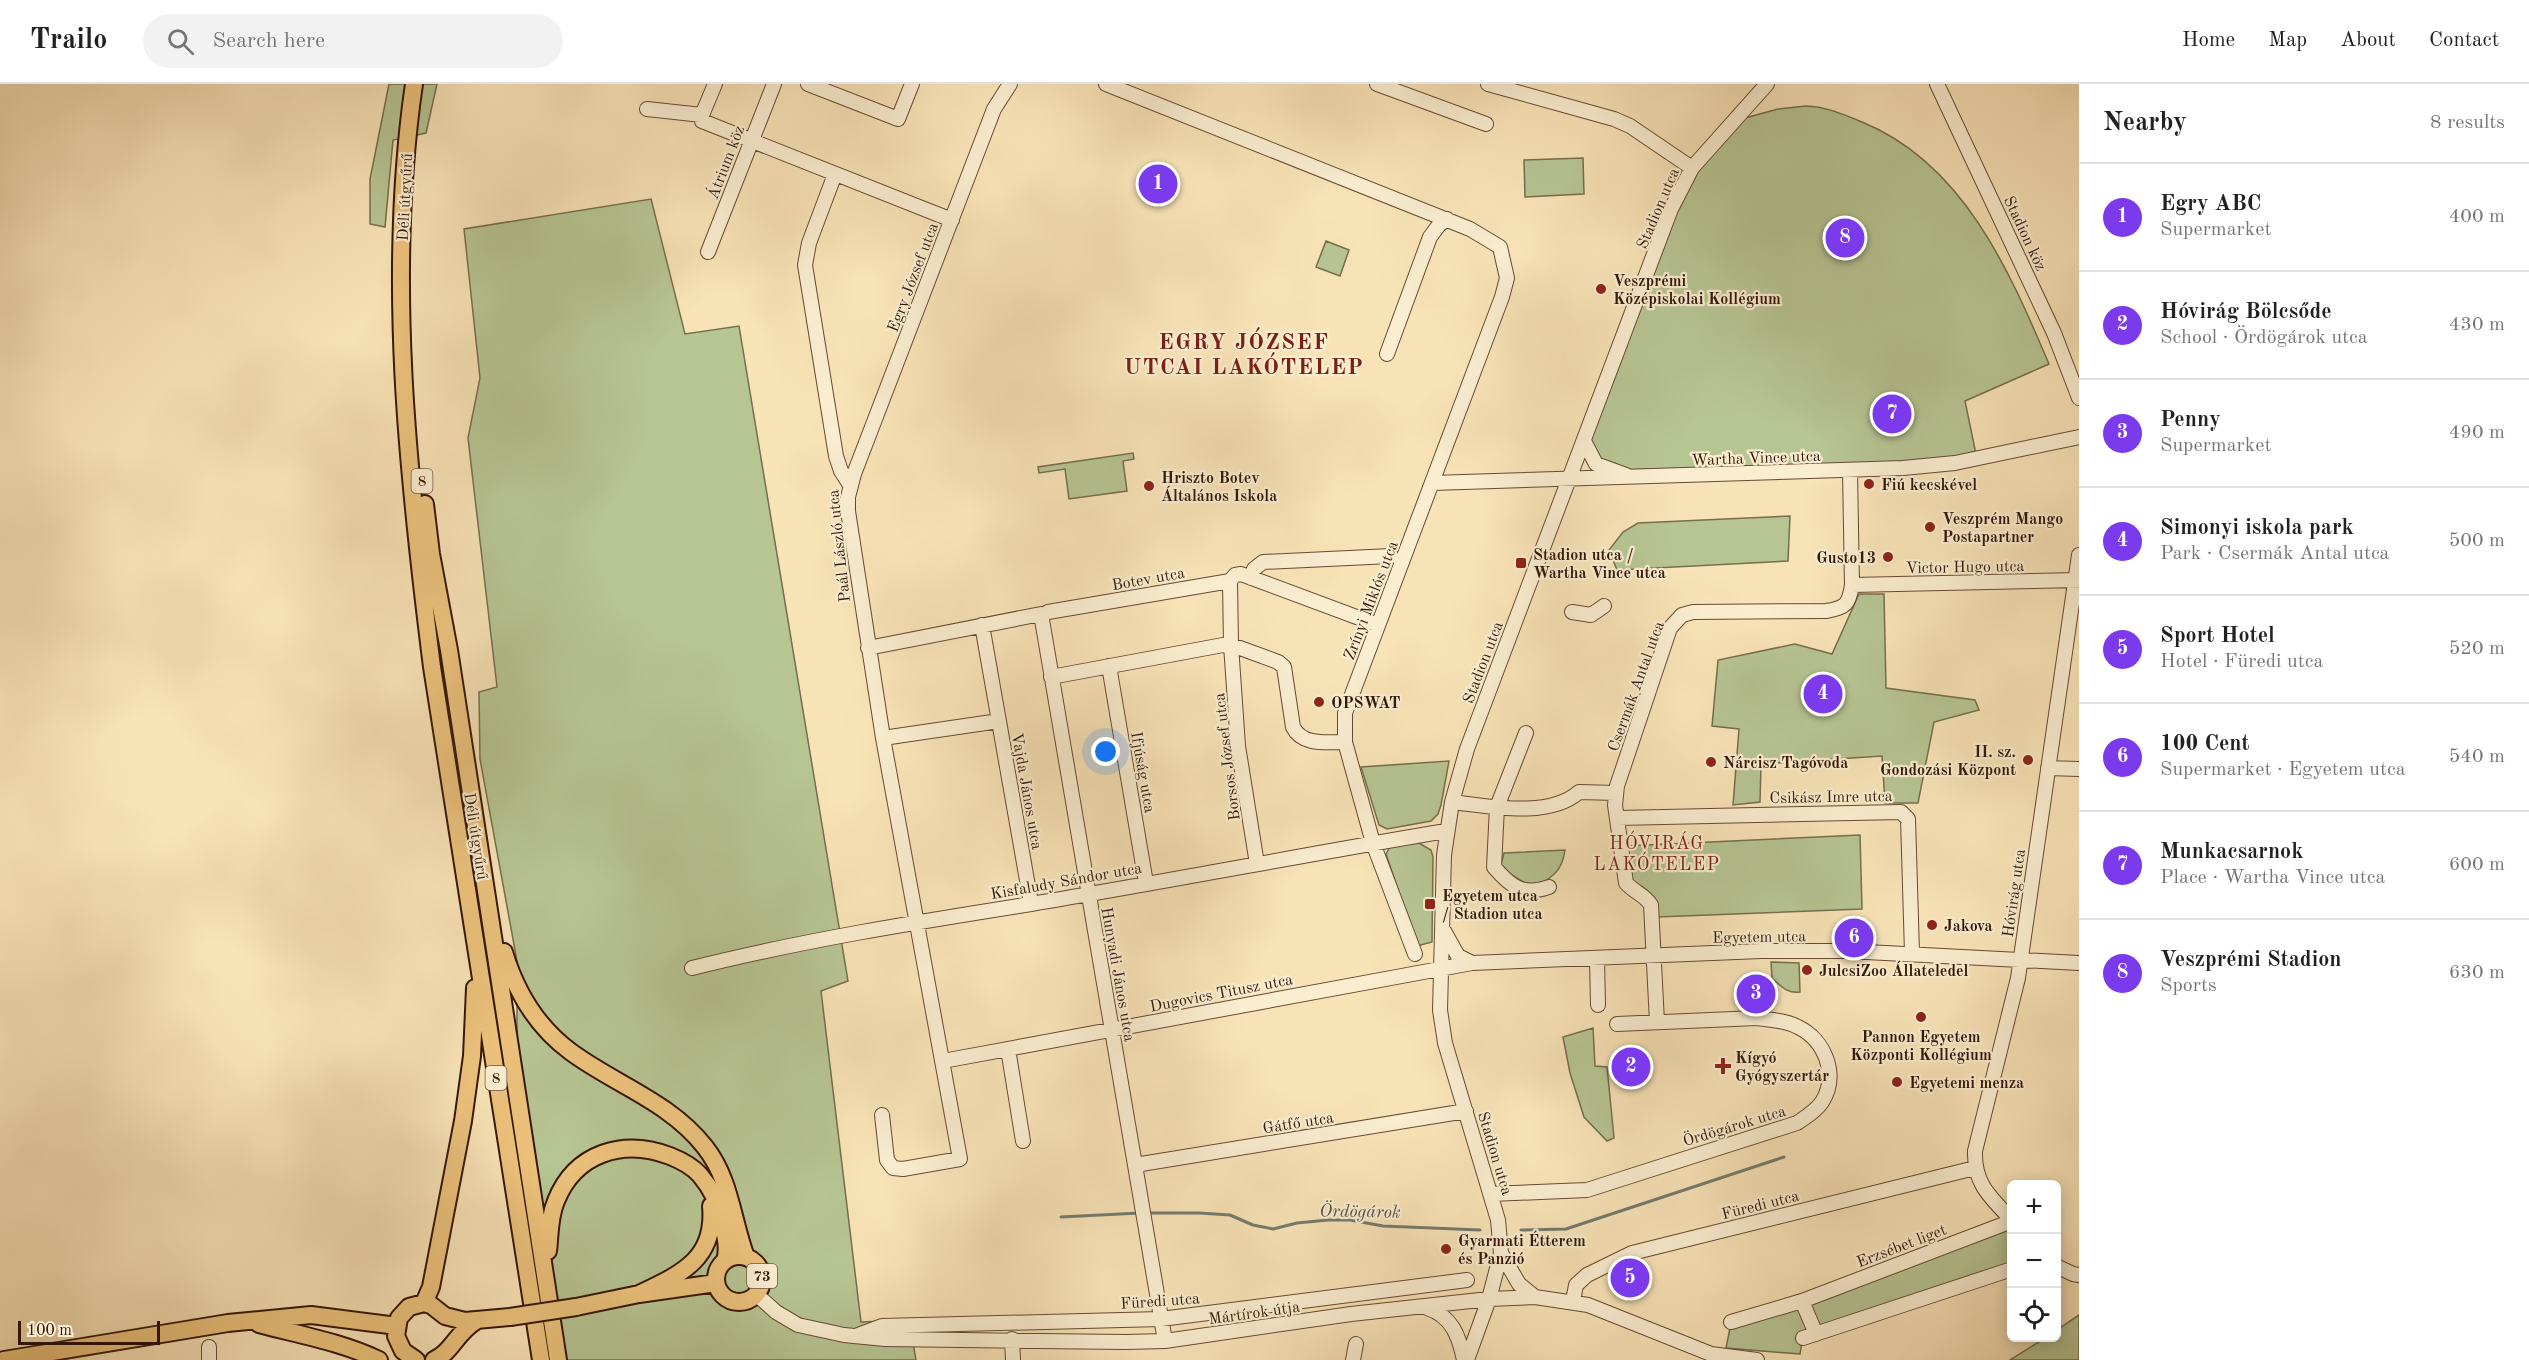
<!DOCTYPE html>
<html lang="en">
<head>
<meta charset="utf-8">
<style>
	body { margin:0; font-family:"Old Standard TT",serif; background:#f2f2f2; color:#202124 }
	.controls { position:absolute; right:18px; bottom:18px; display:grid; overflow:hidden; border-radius:9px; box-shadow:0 3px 15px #0003 }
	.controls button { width:54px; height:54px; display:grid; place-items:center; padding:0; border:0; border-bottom:2px solid #e0e0e0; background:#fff; color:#202124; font:30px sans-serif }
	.scale { position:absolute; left:18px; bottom:15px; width:142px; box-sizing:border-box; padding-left:6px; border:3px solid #351707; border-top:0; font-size:16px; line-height:21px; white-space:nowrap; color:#351707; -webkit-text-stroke:4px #faedd0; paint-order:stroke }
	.you { position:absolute; left:1106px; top:668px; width:21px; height:21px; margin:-15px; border:4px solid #fff; border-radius:50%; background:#1a73e8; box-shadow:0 0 0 9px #1a73e833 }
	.badge { display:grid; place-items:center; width:39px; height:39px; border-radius:50%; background:#7c3aed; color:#fff; font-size:20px; font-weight:700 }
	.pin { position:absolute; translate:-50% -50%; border:3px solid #fff; box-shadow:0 2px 6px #0006 }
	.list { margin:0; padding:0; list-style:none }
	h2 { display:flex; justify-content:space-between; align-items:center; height:78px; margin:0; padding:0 24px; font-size:26px }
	h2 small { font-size:20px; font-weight:400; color:#757577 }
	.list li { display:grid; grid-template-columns:39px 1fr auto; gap:18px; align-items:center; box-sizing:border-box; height:108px; padding:0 24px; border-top:2px solid #e0e0e0 }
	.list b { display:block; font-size:22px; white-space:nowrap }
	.list p { margin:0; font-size:20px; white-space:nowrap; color:#757577 }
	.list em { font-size:20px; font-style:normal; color:#757577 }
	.icon { flex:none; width:33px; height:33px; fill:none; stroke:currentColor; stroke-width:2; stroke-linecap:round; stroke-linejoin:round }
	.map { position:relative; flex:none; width:2079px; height:1276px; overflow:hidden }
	header { display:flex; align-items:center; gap:36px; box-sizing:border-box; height:84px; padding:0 30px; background:#fff; border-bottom:2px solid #e0e0e0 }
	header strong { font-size:28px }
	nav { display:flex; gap:33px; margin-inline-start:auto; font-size:21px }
	.search { width:420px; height:54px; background:#f2f2f2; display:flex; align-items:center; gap:15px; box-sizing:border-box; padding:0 21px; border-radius:33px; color:#757577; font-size:22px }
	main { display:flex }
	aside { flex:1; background:#fff }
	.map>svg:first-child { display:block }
</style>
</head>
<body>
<header>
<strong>Trailo</strong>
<div class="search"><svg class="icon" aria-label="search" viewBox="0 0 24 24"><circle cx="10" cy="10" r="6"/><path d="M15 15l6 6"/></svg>Search here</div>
<nav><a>Home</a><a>Map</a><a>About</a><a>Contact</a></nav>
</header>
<main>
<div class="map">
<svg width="2079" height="1276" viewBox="0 0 2079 1276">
	<rect width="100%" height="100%" fill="#f8e3b7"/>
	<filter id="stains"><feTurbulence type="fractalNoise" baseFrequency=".00333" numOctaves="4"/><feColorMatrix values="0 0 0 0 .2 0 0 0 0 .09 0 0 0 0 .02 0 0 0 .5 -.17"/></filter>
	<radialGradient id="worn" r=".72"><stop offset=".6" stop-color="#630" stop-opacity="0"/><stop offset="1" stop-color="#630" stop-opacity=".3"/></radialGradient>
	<!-- green -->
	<path fill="#b7c593" stroke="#766e4d" stroke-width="1.5" d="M389,0H437L426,49L393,56L385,143L370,140V95Z
		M1806,22C1827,23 1843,30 1862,38C1963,79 2009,186 2049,280L1965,317L1977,375L1631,394L1596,380L1584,357L1681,104L1734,37L1778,25Z
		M1583,74L1584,110L1525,113L1524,76Z
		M651,115L685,250L739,242L848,897L821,907L861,1238L909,1236L916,1276H555L517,983V877L480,675L479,608L497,603L468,354L480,294L464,145Z
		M1326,157L1349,166L1340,192L1316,183Z
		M1133,369L1134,375L1123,377L1127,407L1069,415L1065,385L1039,389L1038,383Z
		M1790,432L1788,477L1617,486L1609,466L1623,448L1638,439Z
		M1859,510H1884L1886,604L1975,616L1979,626L1934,638L1918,719H1885L1882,672L1761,680L1760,718L1733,721L1739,645L1712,642L1718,576L1795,560L1832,570Z
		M1449,677L1441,721L1438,730L1431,737L1387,745L1379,741L1361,683Z
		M1860,751L1862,825L1657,833L1630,797L1625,762Z
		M1419,759L1431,766L1433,773L1432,858L1417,862L1386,770L1391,761Z
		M1565,766C1562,786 1555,791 1538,802L1523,798L1500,784L1504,769Z
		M1771,878L1799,879L1800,908C1787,910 1781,902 1772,894Z
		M1593,944L1595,982L1607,983L1614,1054L1607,1057L1584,1033L1570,989L1563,953Z
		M2001,1134L2011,1145V1188L1802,1258L1800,1270L1726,1264L1730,1244L1769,1223Z
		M2079,1231V1276H2010L2045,1254H2056L2057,1246Z"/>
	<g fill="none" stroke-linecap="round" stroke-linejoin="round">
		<!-- stream -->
		<path stroke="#757b70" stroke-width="3" d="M1146,1129H1199L1230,1131L1253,1141L1273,1145L1297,1139L1328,1136H1350L1383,1142L1480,1146
			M1061,1133L1140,1129
			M1521,1146L1566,1145L1784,1073"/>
		<!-- minor casing -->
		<g stroke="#664a33" stroke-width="16">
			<path id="minor" d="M715,0L702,31V37L952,136
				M808,0L898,35L912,0
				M1106,0L1470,145L1500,163L1507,194L1502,213L1345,629V658L1373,759L1415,870
				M1377,0L1486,40
				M1488,0L1614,35L1630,42L1692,84
				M1937,0L2054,249L2079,314
				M647,25L702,31
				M835,90L809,159L805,181L836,372L841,387L850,401
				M708,168L774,0
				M1387,270L1430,153L1439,141L1447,135
				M1584,357L1596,380L1626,391
				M1432,399L1903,384L1955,379L2079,353
				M1251,494L1254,485L1263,478L1391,472
				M1230,497L1231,561L1238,662L1257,780
				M1852,501L2079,496
				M1048,528L1230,497L1235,491L1241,490L1378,541
				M1572,528L1591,531L1604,522
				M982,541L1031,819
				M868,564L1041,530L1165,1257
				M1109,582L1146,799
				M1051,593L1223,561L1240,564L1278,578L1284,583L1293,643C1302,662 1327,658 1345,658
				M1526,649L1497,723L1494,783C1511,803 1523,812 1549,803
				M883,654L999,637
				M2048,684L2079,685
				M1452,718C1489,722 1548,735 1579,708L1616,709
				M1617,734L1901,728L1908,735L1912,869
				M1444,847L1458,872L1472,879
				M1597,875L1598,921
				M692,884C804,856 917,838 1031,820C1170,797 1308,770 1446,747
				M1657,938L1651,821C1645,811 1634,808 1626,799L1615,721L1617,702L1670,544L1682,531L1693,528L1826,527C1846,524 1849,520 1852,501L1850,387
				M1008,965L1023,1057
				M943,977L1472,879L1761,867H1847L2079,879
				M882,1031L887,1076L893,1084L903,1085L960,1075L883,654L848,427V413L854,390L994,25L1010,0
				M1135,1081L1466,1027
				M1491,1110L1587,1106L1797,1039C1806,1033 1816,1027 1822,1018C1839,991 1825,956 1798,943C1785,936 1770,936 1757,934L1617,940
				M2012,1136C1990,1113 1974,1100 1975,1067L2018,894L2079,471
				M1501,1169L1519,1200L1535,1213
				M2056,1182L2073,1190L2079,1191
				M756,1210L776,1228L798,1241L844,1251L885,1255L1126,1258L1165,1257L1351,1230L1489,1215L1535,1213L1588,1221L1711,1270L1757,1276
				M1573,1217L1576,1201L1587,1191L1632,1169L1975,1084
				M1802,1217L1816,1250
				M1427,1224C1452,1232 1459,1252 1464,1276
				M1731,1238L1802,1217L2012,1137
				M858,1251L882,1242L1161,1235L1467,1196
				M1803,1254L2012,1185
				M1012,1255L1013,1276
				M209,1263V1276
				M1353,1276L1356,1260
				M1467,1276L1489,1215L1501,1169L1498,1136L1445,959L1440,926L1444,771L1452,718L1467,665L1671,125L1692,84L1767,0"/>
		</g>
		<!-- major casing -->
		<g stroke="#351707" stroke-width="20">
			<path id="major" d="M414,0C386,191 408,392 432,583L541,1276
				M425,420L431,470L449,566L558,1276
				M504,868C516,908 537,943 571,968C616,1001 670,1018 705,1063C731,1096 732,1136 746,1173
				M548,1167C550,1151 549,1133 556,1117C575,1069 623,1054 670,1072C680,1076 693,1083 700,1091C711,1104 719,1121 722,1136C725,1150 729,1164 725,1177
				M716 1195a23 23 0 1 1 46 0a23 23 0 1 1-46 0Z
				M639,1210C681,1190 716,1175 711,1122
				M424,1219L431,1203L463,1037L472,972L475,904
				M576,1223L639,1210L716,1199
				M259,1240C300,1251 341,1258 379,1276
				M4,1276L228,1239L311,1231L397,1242
				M416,1276L403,1267L396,1252L399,1234L409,1223L424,1219L431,1221L445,1232L465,1237L510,1233
				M434,1276C452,1268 456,1249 476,1237"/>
		</g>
		<!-- minor -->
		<use href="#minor" stroke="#faedd0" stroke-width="14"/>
		<!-- major -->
		<use href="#major" stroke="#ecc27c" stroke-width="16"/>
		<!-- major-bridge casing -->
		<g stroke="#351707" stroke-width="20" stroke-linecap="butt">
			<path id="major-bridge" d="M510,1233L576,1223"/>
		</g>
		<!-- major-bridge -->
		<use href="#major-bridge" stroke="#ecc27c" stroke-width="16"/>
	</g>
	<!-- markers -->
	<g fill="#8f2418" stroke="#faedd0" stroke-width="2">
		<circle cx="1601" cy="205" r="6"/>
		<circle cx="1869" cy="400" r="6"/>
		<circle cx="1149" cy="402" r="6"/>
		<circle cx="1930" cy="443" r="6"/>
		<circle cx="1888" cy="473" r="6"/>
		<rect x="1515" y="473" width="12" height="12" rx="3"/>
		<circle cx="1319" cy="618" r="6"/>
		<circle cx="2028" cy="676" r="6"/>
		<circle cx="1711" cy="678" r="6"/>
		<rect x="1424" y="814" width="12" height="12" rx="3"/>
		<circle cx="1932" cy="841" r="6"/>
		<circle cx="1807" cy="886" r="6"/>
		<circle cx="1921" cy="933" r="6"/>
		<path d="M1720 973h6v6h6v6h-6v6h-6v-6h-6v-6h6z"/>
		<circle cx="1897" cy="998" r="6"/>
		<circle cx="1446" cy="1165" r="6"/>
	</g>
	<g text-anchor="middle" stroke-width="4.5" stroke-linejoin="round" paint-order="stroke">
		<!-- shield labels -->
		<g fill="#faedd0" stroke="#705743" stroke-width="1.5">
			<rect x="411.5" y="385" width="21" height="24" rx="4.5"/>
			<rect x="485.5" y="982" width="21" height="24" rx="4.5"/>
			<rect x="747" y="1180" width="30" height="24" rx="4.5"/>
		</g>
		<g font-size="15" font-weight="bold" fill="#351707">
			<text x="422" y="402">8</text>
			<text x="496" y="999">8</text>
			<text x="762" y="1197">73</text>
		</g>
		<!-- street labels -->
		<g font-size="16" fill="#351707" stroke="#faedd0">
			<text transform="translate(725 78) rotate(-69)" y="6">Átrium köz</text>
			<text transform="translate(404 113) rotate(-87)" y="6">Déli útgyűrű</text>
			<text transform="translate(1657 124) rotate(-67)" y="6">Stadion utca</text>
			<text transform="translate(2026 149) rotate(65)" y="6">Stadion köz</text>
			<text transform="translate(912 193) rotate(-69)" y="6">Egry József utca</text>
			<text transform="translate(1756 373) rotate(-2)" y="6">Wartha Vince utca</text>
			<text transform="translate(838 462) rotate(-96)" y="6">Paál László utca</text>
			<text transform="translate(1965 482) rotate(-1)" y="6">Victor Hugo utca</text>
			<text transform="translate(1148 494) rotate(-10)" y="6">Botev utca</text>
			<text transform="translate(1370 516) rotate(-69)" y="6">Zrínyi Miklós utca</text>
			<text transform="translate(1482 578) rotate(-69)" y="6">Stadion utca</text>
			<text transform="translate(1635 602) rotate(-70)" y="6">Csermák Antal utca</text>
			<text transform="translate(1226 673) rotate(-97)" y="6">Borsos József utca</text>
			<text transform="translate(1144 688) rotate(80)" y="6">Ifjúság utca</text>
			<text transform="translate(1028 707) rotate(80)" y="6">Vajda János utca</text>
			<text transform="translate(1831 712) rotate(-1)" y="6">Csikász Imre utca</text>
			<text transform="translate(477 752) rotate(81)" y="6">Déli útgyűrű</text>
			<text transform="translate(1066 796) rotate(-10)" y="6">Kisfaludy Sándor utca</text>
			<text transform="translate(2013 809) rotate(-82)" y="6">Hóvirág utca</text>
			<text transform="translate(1759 852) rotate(-1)" y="6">Egyetem utca</text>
			<text transform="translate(1119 890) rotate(80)" y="6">Hunyadi János utca</text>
			<text transform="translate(1221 908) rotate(-11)" y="6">Dugovics Titusz utca</text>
			<text transform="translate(1298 1038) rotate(-9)" y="6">Gátfő utca</text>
			<text transform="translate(1734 1041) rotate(-17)" y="6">Ördögárok utca</text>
			<text transform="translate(1496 1069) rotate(73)" y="6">Stadion utca</text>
			<text transform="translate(1760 1120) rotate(-14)" y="6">Füredi utca</text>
			<text transform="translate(1901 1161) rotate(-21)" y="6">Erzsébet liget</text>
			<text transform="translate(1160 1216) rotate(-4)" y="6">Füredi utca</text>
			<text transform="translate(1254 1228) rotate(-8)" y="6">Mártírok útja</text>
		</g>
		<!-- poi labels -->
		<g font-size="16" font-weight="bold" fill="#351707" stroke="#faedd0" text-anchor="start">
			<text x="1613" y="202">Veszprémi<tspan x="1613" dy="18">Középiskolai Kollégium</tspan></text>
			<text x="1161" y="399">Hriszto Botev<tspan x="1161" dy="18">Általános Iskola</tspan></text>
			<text x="1881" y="406">Fiú kecskével</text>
			<text x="1942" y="440">Veszprém Mango<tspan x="1942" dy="18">Postapartner</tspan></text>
			<text x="1533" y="476">Stadion utca /<tspan x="1533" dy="18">Wartha Vince utca</tspan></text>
			<text x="1876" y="479" text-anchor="end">Gusto13</text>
			<text x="1331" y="624">OPSWAT</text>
			<text x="2016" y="673" text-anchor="end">II. sz.<tspan x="2016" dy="18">Gondozási Központ</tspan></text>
			<text x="1723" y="684">Nárcisz Tagóvoda</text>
			<text x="1442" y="817">Egyetem utca<tspan x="1442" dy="18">/ Stadion utca</tspan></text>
			<text x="1944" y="847">Jakova</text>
			<text x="1819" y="892">JulcsiZoo Állateledel</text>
			<text x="1921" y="958" text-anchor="middle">Pannon Egyetem<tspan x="1921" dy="18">Központi Kollégium</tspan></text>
			<text x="1735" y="979">Kígyó<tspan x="1735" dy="18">Gyógyszertár</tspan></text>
			<text x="1909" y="1004">Egyetemi menza</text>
			<text x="1458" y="1162">Gyarmati Étterem<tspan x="1458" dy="18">és Panzió</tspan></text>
		</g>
		<!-- neighbourhood labels -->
		<g font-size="18" letter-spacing="1.5" fill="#7a1f14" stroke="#faedd0">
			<text x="1657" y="765">HÓVIRÁG<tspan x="1657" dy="21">LAKÓTELEP</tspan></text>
		</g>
		<!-- water labels -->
		<g font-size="18" font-style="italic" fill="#5a5144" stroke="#faedd0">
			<text transform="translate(1360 1127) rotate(1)" y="6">Ördögárok</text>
		</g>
		<!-- district labels -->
		<g font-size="22" font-weight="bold" letter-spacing="1.5" fill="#7a1f14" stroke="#faedd0">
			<text x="1244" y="265">EGRY JÓZSEF<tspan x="1244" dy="25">UTCAI LAKÓTELEP</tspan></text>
		</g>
	</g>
	<rect width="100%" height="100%" filter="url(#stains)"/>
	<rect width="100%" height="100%" fill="url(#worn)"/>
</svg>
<div class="controls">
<button>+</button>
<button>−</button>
<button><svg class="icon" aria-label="locate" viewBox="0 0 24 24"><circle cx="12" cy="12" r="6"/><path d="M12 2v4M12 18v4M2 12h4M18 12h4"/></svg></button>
</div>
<div class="scale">100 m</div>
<div class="you"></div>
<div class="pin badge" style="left:1158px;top:100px">1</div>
<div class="pin badge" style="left:1631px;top:983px">2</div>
<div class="pin badge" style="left:1756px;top:910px">3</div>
<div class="pin badge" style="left:1823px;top:610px">4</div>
<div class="pin badge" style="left:1630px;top:1194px">5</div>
<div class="pin badge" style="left:1854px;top:854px">6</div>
<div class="pin badge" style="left:1892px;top:330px">7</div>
<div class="pin badge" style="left:1845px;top:154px">8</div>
</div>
<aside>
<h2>Nearby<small>8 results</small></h2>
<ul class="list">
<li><span class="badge">1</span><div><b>Egry ABC</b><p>Supermarket</p></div><em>400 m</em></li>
<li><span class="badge">2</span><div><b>Hóvirág Bölcsőde</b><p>School · Ördögárok utca</p></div><em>430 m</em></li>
<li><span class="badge">3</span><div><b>Penny</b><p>Supermarket</p></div><em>490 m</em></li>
<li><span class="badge">4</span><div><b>Simonyi iskola park</b><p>Park · Csermák Antal utca</p></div><em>500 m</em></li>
<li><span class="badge">5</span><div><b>Sport Hotel</b><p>Hotel · Füredi utca</p></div><em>520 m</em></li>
<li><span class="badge">6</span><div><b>100 Cent</b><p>Supermarket · Egyetem utca</p></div><em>540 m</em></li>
<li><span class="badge">7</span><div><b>Munkacsarnok</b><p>Place · Wartha Vince utca</p></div><em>600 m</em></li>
<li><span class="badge">8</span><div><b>Veszprémi Stadion</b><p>Sports</p></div><em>630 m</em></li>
</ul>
</aside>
</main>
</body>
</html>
